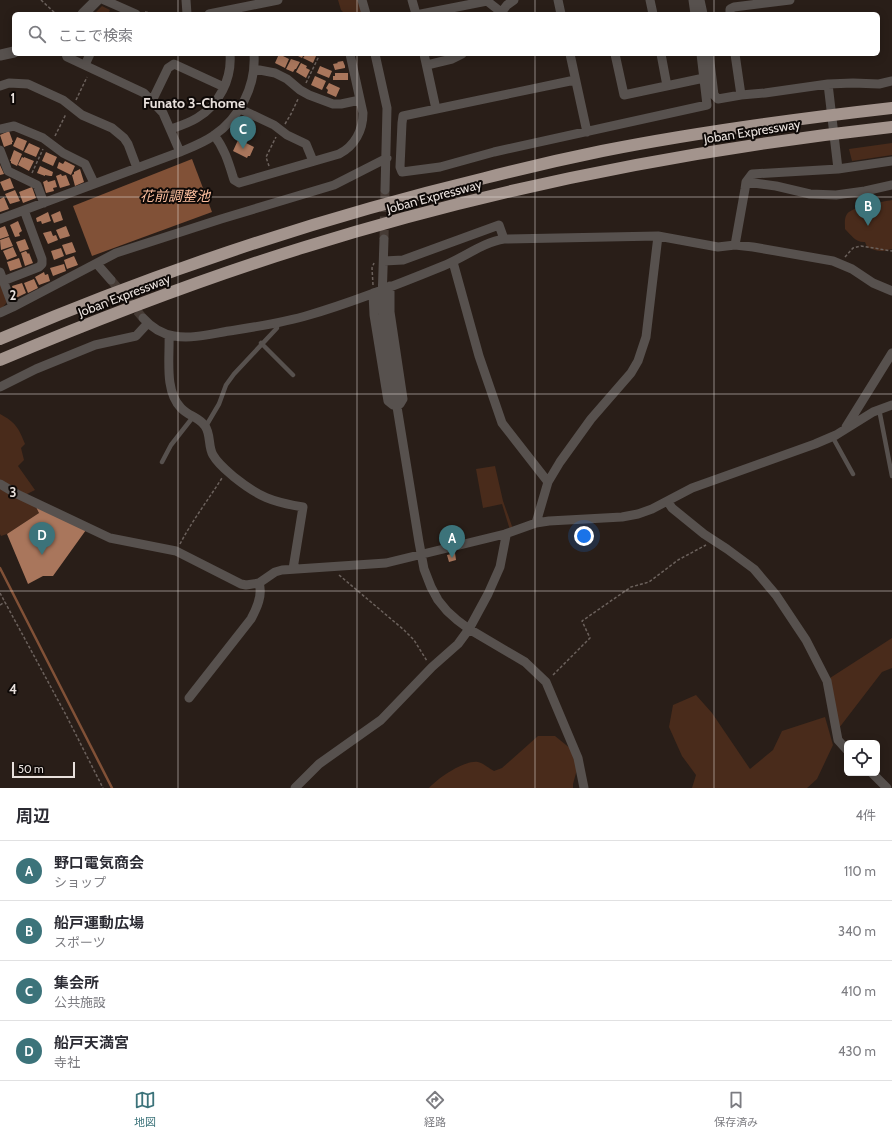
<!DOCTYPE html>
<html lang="ja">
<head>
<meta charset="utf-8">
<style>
	body { margin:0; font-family:Cabin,"Noto Sans JP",sans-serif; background:#f7f7f7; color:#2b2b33 }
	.controls { position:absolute; right:12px; bottom:12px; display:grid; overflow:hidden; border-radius:6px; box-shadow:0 2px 10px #0003 }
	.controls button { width:36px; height:36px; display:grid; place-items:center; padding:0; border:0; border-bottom:1px solid #e1e1e2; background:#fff; color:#2b2b33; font:20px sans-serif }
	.scale { position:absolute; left:12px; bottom:10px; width:63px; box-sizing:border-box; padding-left:4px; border:2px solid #e8e0dc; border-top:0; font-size:11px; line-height:14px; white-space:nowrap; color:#e8e0dc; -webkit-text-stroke:3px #0e0907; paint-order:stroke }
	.you { position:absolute; left:584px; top:536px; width:14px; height:14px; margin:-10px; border:3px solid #fff; border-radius:50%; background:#1a73e8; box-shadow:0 0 0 6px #1a73e833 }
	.badge { display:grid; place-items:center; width:26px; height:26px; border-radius:50%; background:#3c737a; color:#fff; font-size:13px; font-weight:700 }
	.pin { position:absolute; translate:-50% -33px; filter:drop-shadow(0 1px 2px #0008) }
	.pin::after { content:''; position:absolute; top:21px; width:14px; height:12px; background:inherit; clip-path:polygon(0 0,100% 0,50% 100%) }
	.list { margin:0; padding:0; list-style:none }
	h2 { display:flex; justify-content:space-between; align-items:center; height:52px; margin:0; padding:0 16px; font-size:17px }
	h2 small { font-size:13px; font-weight:400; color:#7c7c81 }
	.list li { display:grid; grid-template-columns:26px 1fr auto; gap:12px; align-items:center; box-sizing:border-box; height:60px; padding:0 16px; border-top:1px solid #e1e1e2 }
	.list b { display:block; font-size:15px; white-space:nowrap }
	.list p { margin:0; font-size:13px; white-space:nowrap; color:#7c7c81 }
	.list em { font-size:13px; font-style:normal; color:#7c7c81 }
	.icon { flex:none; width:22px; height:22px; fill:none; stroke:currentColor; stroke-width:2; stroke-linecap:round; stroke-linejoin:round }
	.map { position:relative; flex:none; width:892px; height:788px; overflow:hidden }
	.search { position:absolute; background:#fff; box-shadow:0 2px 10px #0003; left:12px; right:12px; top:12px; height:44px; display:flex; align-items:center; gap:10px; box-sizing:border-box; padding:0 14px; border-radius:6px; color:#7c7c81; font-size:15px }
	.sheet { height:292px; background:#fff }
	nav { display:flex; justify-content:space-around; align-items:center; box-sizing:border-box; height:56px; border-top:1px solid #e1e1e2; background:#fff; font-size:11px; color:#7c7c81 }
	nav a { display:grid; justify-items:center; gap:2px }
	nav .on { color:#3c737a }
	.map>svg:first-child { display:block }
</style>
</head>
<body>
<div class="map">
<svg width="892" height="788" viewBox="0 0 892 788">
	<rect width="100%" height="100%" fill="#291e18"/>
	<!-- green -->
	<path fill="#492b1b" d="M338,0H359L362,14H345L341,10Z
		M102,6L110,10L108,14H94Z
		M892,143V155L852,161L849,149Z
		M892,200V249C880,252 879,252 867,247L865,242C856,243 851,235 845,229C845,225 844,218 847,214C853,206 882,202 892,200Z
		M0,282L7,302L3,307L0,309Z
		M0,414C15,422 19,428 25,444L21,448L24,460L18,466L35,490L25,495L35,505L39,513L7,534L1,536L0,534Z
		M495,466L503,501L513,529L510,530L502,504L483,508L476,469Z
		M892,638V668L882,672L839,728L830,678Z
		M696,695L712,713L750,769L773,750L782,731L825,717L833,745L817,779L807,788H692L696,775L682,756L669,727L673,705Z
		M538,736H555L571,749L578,766L573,784V788H429C438,778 464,760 478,762C483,763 490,769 494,771L502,768Z"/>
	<!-- water -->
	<path fill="#815137" d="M192,159L212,212L92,256L73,206Z"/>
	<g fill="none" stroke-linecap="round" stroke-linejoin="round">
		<!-- stream -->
		<path stroke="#815137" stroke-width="2.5" d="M0,568L112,788"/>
	</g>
	<!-- building -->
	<path fill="#a9765c" d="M279,54L289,59L285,68L275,63Z
		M294,54H304L302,58Z
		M306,54H313L316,56L313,63L303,58Z
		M291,59L300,62L296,69H295L293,72L286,69Z
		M343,61L345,66V68L335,70L333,64L338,63L337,62Z
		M301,63L307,66L306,68L310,70L306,78L296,72Z
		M320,66L332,71L329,78L317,73Z
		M335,73H348V80H333V76H335Z
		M315,76L326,81L322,90L311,85Z
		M329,83L340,88L336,97L327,93L328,90L326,88Z
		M9,131L13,142H12V144L4,147L0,135Z
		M17,137L27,141L23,151L13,146Z
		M238,140H240L254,147L250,156H248L247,158L233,151Z
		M29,143L40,148L36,157L24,152Z
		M14,150L22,154L17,166L11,163V161H10Z
		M46,152L57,157L53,166L42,161Z
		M22,157L24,158V157L34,161L29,171L18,165Z
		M65,161L75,166L71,175L57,168L59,162L63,164Z
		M0,165L4,174L0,175Z
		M40,166L53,172L52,176H50L45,175V176L37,173Z
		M80,169L84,182L75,186L72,175L74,174V172Z
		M61,174L62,176L66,175L70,185L60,188L56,176Z
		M10,178L14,188L4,191L0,182Z
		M47,180L48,182L55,180L57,187L53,188L54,191L46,193L43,182Z
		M32,187L36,198L23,203L19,192Z
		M15,190L20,201L10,204L5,194Z
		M4,197L9,209L0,212V199Z
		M60,211L63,220L54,223L51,215Z
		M48,212L51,221L42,224L41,221L37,222L36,218Z
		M18,221L22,231L19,233L20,236L15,237L10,225Z
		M5,226L9,236L0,239V228Z
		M66,226L70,236L60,239L56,230Z
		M51,231L53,236L56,235L58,240L48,244L43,233Z
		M9,237L13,246L1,250L0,240Z
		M25,239L29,249L20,252L16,242Z
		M72,242L76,252L66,255L62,245Z
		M13,247L17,256L7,260L3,251Z
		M61,248L64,256L54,260L51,251Z
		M26,251L28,254L29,253L33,263L25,266L21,253Z
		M74,256L78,265L67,269L64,260Z
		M19,258L22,267L10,271L7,262Z
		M64,264L66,271L53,276L50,268Z
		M44,272L45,275L48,274L50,281L39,285L35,277Z
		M34,279L38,288L28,293L24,283Z
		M22,283L26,293L16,298L12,286Z
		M35,505L86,530L53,576H43L28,584L7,534L39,513Z
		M455,553L456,560L449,562L447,555Z"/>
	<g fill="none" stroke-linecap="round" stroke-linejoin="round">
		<!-- minor-tunnel -->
		<path stroke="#463b35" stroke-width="9" stroke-dasharray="9 4.5" stroke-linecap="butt" d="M384,239L385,190
			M111,280L143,318"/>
		<!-- path -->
		<path stroke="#6b615c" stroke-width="1.5" stroke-dasharray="3 2" stroke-linecap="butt" d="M41,0L56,14
			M145,12L157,14H179
			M306,83L320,54
			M76,100L87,77
			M285,124L291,114L298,99
			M55,136L66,114
			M269,166L266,157L276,137
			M32,173L43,149
			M845,257L853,248L861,246L892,251
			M373,285L372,268L374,263
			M180,544C192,521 208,500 222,478
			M339,575L404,630L414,640L427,661
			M0,593L66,715L103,788
			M0,605L5,602
			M553,675L590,638L582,621L631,587L649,582L678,560L706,545"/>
		<!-- service -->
		<path stroke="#57514e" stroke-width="4.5" d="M261,343L293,375
			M879,409L892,476
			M206,426L219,404L226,385L234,374L277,328L276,323
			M832,436L853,474
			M162,462L171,445L193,417"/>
		<!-- minor -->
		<path stroke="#57514e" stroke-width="9" d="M104,0L136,14
			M186,0L187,14
			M362,0L366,14
			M412,0L416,14
			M558,0L561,14
			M650,0L653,14
			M693,0L695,14
			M700,0L703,14
			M209,14L278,0
			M421,14L487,1L501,12
			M500,14L507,5L514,0
			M730,14V9L734,7L790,0
			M66,54L67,57L144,93L163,113L180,152
			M375,54L387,108L385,190
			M424,54L436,109
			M570,54L587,132
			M615,54L624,95L704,78
			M661,54L667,86
			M709,54L714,95L718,99L741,95L765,93L828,84L853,83L879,84L892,81
			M735,54L741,95
			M85,65L90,54
			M427,65L452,59L462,54
			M254,69L275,73L287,79L300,90L309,95L333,104H341L360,100
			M575,80L403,116L402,123L400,167L402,172L440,167L494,152L707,105L701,54
			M828,84L838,169
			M0,86L9,83L28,84L63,100L82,115L112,128L124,138L128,144L137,168
			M152,101L168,68L174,64L224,87
			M240,109L274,125L287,135L306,144L313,161
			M0,129L14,126L43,138L63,153L85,164L94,183
			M171,129C180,126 189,123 197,118C219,105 232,79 230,54
			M214,135C225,149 229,164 234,180L239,183L339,154C355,146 363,130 363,113L350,54
			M0,150L8,171L37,185L44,203
			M746,182L776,186L810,194L836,195L865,191L892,185
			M0,219L180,152C192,147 203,143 213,136C240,118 256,86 254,54
			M384,239L382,301L384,327L419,542L424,569L431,587L438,600L447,611L457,620L469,629L525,662L546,682L578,758L584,788
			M735,245L745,189L746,182L752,174L838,169L892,161
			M384,261L403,260L499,225L504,239
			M453,262L479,356L502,423L548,482
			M97,264L111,280
			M0,272L13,307
			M3,281L39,267L42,264V259L24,210
			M373,293L374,315L388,401L393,405L400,404L403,399L390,312V286
			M0,313L13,307L116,253L221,219L334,185L387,158
			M143,318C151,327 162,334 174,336C192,339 211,334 229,331C255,327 283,323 309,315C354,302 399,284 443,266C463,258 484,242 504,239L658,236L718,247L735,245L753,247L833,261L852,269L873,283L892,291
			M169,335C170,357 164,391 181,408C188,416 199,417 205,426C211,434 208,447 213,455C218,464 227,471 234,477C259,497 272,502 303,507L293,569
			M0,387L36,369L95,345L136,336L148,323
			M846,427L892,353
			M0,484L17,494L110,538L176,551L241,584L246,585L259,583L275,572L282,570L386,563L505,534L536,523L549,521L622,517L638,514L652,509L692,488L815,444L836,435L873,412L892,405
			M668,502L672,508L704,534L727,549L754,569L776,595L806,640L827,681L838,740L847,750
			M536,523L548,482L560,462L591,419L631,373L638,361L646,337L658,236
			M189,698L251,619C257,608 263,595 259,583
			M872,773L887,788
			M295,788L319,764L381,720L432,667L458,644L469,629L488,594L500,567L506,536L505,534"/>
		<!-- tertiary -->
		<path stroke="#57514e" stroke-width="11" d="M83,14L97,0
			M0,55L14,52"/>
		<!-- motorway -->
		<path stroke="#a3948d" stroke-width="12" d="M0,339C157,272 319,218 485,178C524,168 563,159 602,151C698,132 795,119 892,108
			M0,360C100,318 201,279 305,247C496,187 693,149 892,127"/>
	</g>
	<!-- grid -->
	<path fill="none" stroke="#e8e0dc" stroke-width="1" stroke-opacity="0.55" d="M178,0V14M357,0V14M535,0V14M714,0V14M178,54V788M357,54V788M535,54V788M714,54V788M0,197H892M0,394H892M0,591H892"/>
	<g text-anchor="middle" stroke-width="4" stroke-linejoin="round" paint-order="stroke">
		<!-- street labels -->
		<g font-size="13" fill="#e8e0dc" stroke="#0e0907">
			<text transform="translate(752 131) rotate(-9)" y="5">Joban Expressway</text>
			<text transform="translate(434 196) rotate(-15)" y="5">Joban Expressway</text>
			<text transform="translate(124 295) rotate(-21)" y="5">Joban Expressway</text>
		</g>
		<!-- neighbourhood labels -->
		<g font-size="14" font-weight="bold" fill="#e8e0dc" stroke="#0e0907">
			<text x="194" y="108">Funato 3-Chome</text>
		</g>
		<!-- water labels -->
		<g font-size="14" font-style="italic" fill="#fcbe9e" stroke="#0e0907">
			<text x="175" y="201">花前調整池</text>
		</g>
	</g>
	<g font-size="13" text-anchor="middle" font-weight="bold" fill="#e8e0dc" stroke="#0e0907" stroke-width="4" stroke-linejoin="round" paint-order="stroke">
		<text x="13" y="103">1</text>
		<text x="13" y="300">2</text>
		<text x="13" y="497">3</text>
		<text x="13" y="694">4</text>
	</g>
</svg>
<div class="controls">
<button><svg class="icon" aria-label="locate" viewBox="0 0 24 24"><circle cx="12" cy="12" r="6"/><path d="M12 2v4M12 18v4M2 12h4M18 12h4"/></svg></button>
</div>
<div class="scale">50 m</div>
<div class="you"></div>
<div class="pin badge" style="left:452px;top:558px">A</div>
<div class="pin badge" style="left:868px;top:226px">B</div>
<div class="pin badge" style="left:243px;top:149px">C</div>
<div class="pin badge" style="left:42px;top:555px">D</div>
<div class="search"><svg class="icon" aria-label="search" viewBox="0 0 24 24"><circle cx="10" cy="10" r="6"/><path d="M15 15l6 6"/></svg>ここで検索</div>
</div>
<section class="sheet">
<h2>周辺<small>4件</small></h2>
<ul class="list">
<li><span class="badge">A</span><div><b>野口電気商会</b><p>ショップ</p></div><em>110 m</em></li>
<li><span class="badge">B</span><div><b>船戸運動広場</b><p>スポーツ</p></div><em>340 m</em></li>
<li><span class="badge">C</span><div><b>集会所</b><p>公共施設</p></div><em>410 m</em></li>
<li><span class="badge">D</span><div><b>船戸天満宮</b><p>寺社</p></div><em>430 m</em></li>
</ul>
</section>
<nav>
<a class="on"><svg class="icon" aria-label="map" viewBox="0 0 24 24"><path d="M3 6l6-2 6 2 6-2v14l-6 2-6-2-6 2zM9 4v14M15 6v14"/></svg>地図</a>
<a><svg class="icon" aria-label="directions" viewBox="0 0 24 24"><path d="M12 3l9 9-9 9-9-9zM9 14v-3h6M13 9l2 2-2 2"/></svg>経路</a>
<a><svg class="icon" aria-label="saved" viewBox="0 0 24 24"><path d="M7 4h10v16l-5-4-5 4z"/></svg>保存済み</a>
</nav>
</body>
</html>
